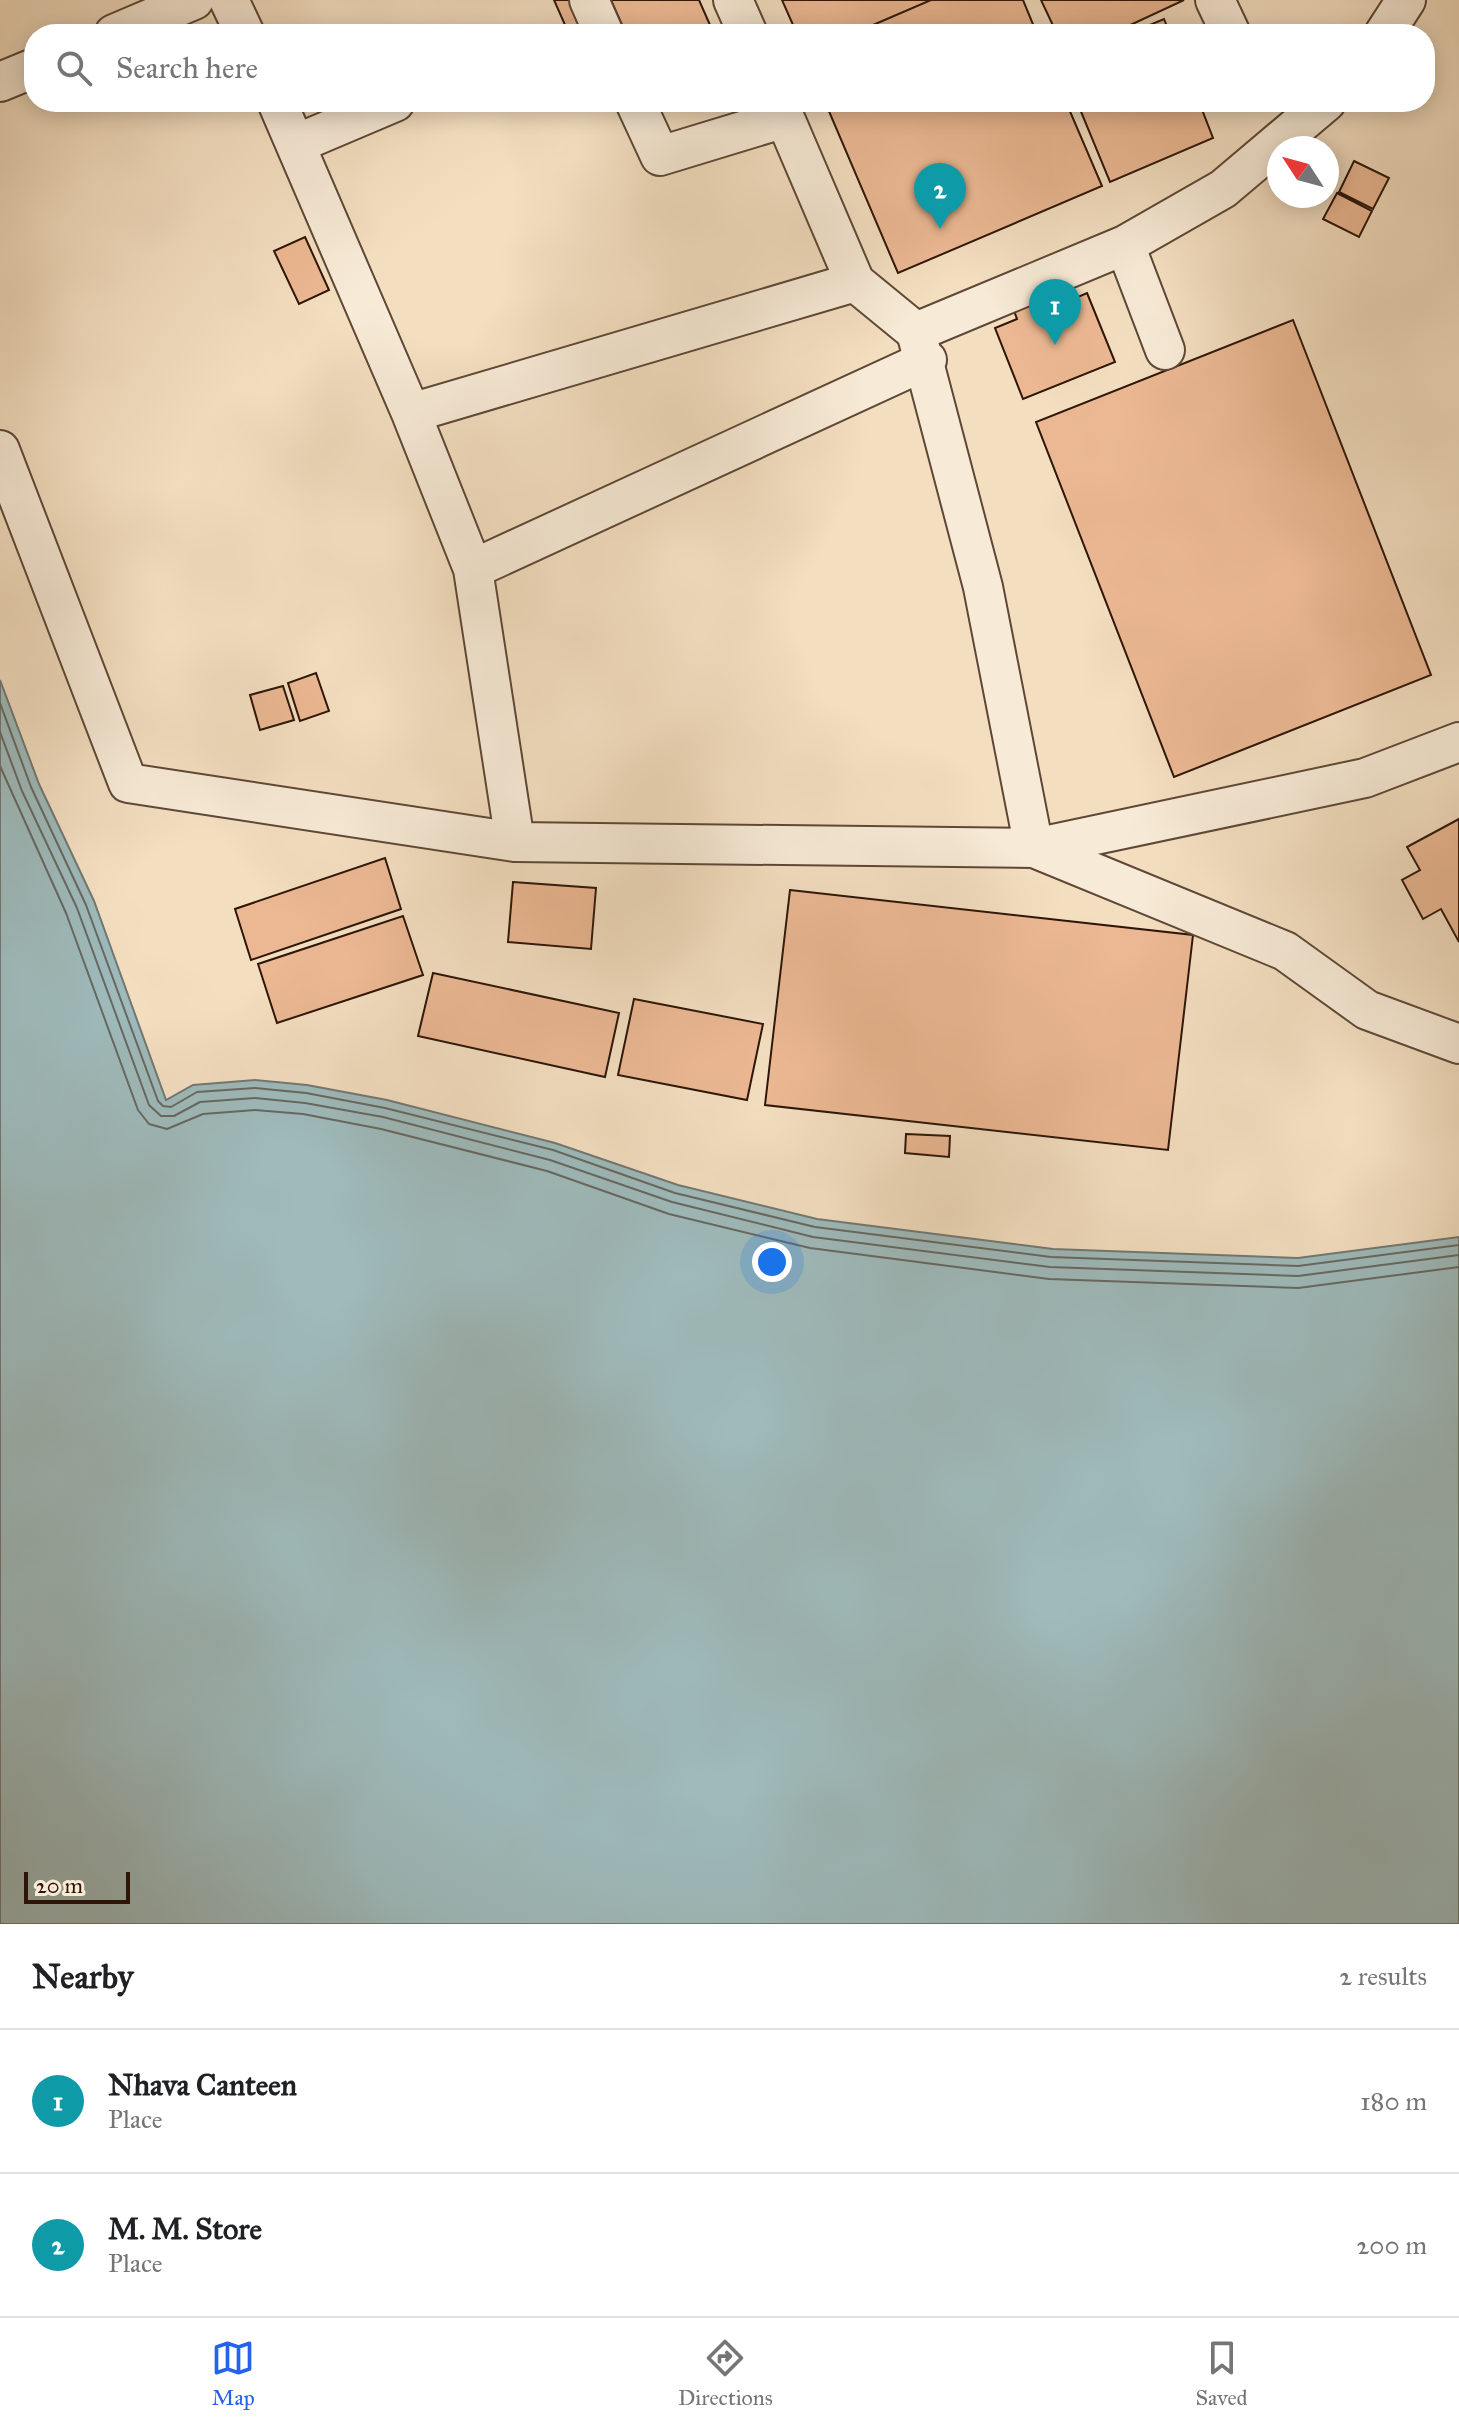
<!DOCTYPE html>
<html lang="en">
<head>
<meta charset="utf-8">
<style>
	body { margin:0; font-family:"IM FELL Great Primer",serif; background:#f2f2f2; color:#202124 }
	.compass { position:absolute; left:1267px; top:136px; width:72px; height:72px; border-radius:50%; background:#fff; box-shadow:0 4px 20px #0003; rotate:306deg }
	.scale { position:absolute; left:24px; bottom:20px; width:106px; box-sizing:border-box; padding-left:8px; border:4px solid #2d1508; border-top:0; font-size:22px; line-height:28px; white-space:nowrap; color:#2d1508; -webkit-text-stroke:6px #f7ead6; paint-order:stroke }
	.you { position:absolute; left:772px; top:1262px; width:28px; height:28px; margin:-20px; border:6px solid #fff; border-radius:50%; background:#1a73e8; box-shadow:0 0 0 12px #1a73e833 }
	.badge { display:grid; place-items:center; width:52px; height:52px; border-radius:50%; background:#2563eb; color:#fff; font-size:26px; font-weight:700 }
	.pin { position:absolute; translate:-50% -66px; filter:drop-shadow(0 2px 4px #0008) }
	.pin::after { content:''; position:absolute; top:42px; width:28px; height:24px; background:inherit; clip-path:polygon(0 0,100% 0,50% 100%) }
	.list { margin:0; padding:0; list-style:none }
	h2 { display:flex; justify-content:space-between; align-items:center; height:104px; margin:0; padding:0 32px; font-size:34px }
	h2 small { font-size:26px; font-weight:400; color:#757577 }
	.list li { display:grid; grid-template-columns:52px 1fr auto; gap:24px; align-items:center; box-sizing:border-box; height:144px; padding:0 32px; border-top:2px solid #e0e0e0 }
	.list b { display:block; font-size:30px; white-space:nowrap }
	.list p { margin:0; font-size:26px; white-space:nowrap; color:#757577 }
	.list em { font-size:26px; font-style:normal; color:#757577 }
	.icon { flex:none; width:44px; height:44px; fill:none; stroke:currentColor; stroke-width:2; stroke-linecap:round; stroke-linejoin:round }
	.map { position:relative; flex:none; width:1459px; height:1924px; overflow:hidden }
	.search { position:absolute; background:#fff; box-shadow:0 4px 20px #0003; left:24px; right:24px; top:24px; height:88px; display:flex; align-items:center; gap:20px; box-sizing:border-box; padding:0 28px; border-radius:32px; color:#757577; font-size:30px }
	.sheet { height:392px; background:#fff }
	nav { display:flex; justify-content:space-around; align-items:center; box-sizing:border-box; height:112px; border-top:2px solid #e0e0e0; background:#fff; font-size:22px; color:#757577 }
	nav a { display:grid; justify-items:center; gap:4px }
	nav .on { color:#2563eb }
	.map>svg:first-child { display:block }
</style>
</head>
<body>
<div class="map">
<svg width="1459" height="1924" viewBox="0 0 1459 1924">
	<rect width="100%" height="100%" fill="#f3dec0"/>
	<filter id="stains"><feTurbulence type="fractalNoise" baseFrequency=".0025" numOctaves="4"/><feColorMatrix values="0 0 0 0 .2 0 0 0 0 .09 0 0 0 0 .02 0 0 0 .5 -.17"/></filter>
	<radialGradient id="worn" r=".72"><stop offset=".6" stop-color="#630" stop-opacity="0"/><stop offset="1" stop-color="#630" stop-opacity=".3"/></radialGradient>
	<!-- water -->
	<path fill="#9ebabb" stroke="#717873" stroke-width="2" d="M0,680L39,784L94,901L166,1100L193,1085L255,1080L307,1085L387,1100L555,1143L678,1185L817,1219L1053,1249L1298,1258L1459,1237V1924H0Z"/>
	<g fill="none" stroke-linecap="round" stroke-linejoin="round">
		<!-- shore -->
		<path stroke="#666862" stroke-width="2" d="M0,703L31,787L86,905L158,1101L163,1106L171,1107L197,1092L255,1088L306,1093L385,1108L553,1150L675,1193L815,1227L1051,1257L1298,1266L1459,1245
			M0,732L22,791L77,908L149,1105L161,1116H174L200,1102L255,1098L305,1103L383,1117L550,1160L672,1202L813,1237L1050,1267L1298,1276L1459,1255
			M0,766L66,913L138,1110L149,1124L167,1129L203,1114L255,1110L303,1114L381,1129L547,1171L669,1214L810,1248L1049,1279L1298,1288L1459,1267"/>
	</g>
	<!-- building -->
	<path fill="#ebb893" stroke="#2d1508" stroke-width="2" d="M554,0H611L618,16L569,34Z
		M611,0H699L714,34H626Z
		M782,0H931L852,34H797Z
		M931,0H1023L1037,34H852Z
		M1041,0H1184L1111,34H1057Z
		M1164,19L1170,34H1128Z
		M825,102H1066L1102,186L898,273Z
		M1077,102H1199L1213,138L1110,182Z
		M1354,161L1389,178L1373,209L1339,192Z
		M1337,193L1372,211L1359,237L1323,219Z
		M305,237L329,290L299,304L274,251Z
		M1087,293L1115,362L1023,399L995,328L1017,319L1013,308L1040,297L1046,311Z
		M1293,320L1431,675L1174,777L1036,422Z
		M316,673L329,711L300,721L288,683Z
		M283,686L294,720L260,730L250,695Z
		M1459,819V942L1441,909L1423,919L1402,880L1420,870L1407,847Z
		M385,858L401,909L251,960L235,909Z
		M513,882L596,888L591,949L508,942Z
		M790,890L1193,935L1168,1150L765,1105Z
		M403,916L423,975L277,1023L258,964Z
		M433,973L619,1013L605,1077L418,1036Z
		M634,999L763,1024L747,1100L618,1075Z
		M906,1134L950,1136L949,1157L905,1153Z"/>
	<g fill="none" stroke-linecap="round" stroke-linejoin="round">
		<!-- minor casing -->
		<g stroke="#5e4736" stroke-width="42">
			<path id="minor" d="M229,0L245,34
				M589,0L604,34
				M733,0L748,34
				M1215,0L1231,34
				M114,34L194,0
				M1384,34L1406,0
				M0,82L34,68
				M277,102L411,413L473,569L515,842
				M635,102L660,156L785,118
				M778,102L855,282L916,332
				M296,144L395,102
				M1125,245L1165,350
				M411,413L855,282
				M0,450L128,783L515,842L1034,848L1365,778L1459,742
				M473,569L927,360
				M1034,848L983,587L916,332L1125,245L1223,189L1326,102
				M1034,848L1285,951L1367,1010L1459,1044"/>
		</g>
		<!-- minor -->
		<use href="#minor" stroke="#f7ead6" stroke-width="38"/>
	</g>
	<rect width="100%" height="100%" filter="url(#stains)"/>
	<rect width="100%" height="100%" fill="url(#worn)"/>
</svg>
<svg class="compass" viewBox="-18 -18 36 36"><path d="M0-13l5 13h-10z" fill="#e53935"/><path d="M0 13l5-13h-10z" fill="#757577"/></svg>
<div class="scale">20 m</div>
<div class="you"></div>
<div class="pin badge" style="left:1055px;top:345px;background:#0f9aa8">1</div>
<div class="pin badge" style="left:940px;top:229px;background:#0f9aa8">2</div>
<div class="search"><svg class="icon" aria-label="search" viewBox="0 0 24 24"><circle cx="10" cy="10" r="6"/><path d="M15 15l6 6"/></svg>Search here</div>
</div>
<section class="sheet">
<h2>Nearby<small>2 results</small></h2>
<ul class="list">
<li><span class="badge" style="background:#0f9aa8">1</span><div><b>Nhava Canteen</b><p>Place</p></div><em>180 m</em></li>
<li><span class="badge" style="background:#0f9aa8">2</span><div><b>M. M. Store</b><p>Place</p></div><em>200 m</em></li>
</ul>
</section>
<nav>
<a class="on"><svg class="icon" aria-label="map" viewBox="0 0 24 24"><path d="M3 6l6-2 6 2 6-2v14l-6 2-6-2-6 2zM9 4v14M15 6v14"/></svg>Map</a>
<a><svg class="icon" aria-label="directions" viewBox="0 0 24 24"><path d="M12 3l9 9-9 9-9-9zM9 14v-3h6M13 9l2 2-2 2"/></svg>Directions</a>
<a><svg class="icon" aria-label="saved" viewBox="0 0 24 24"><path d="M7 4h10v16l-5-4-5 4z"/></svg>Saved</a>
</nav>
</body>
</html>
